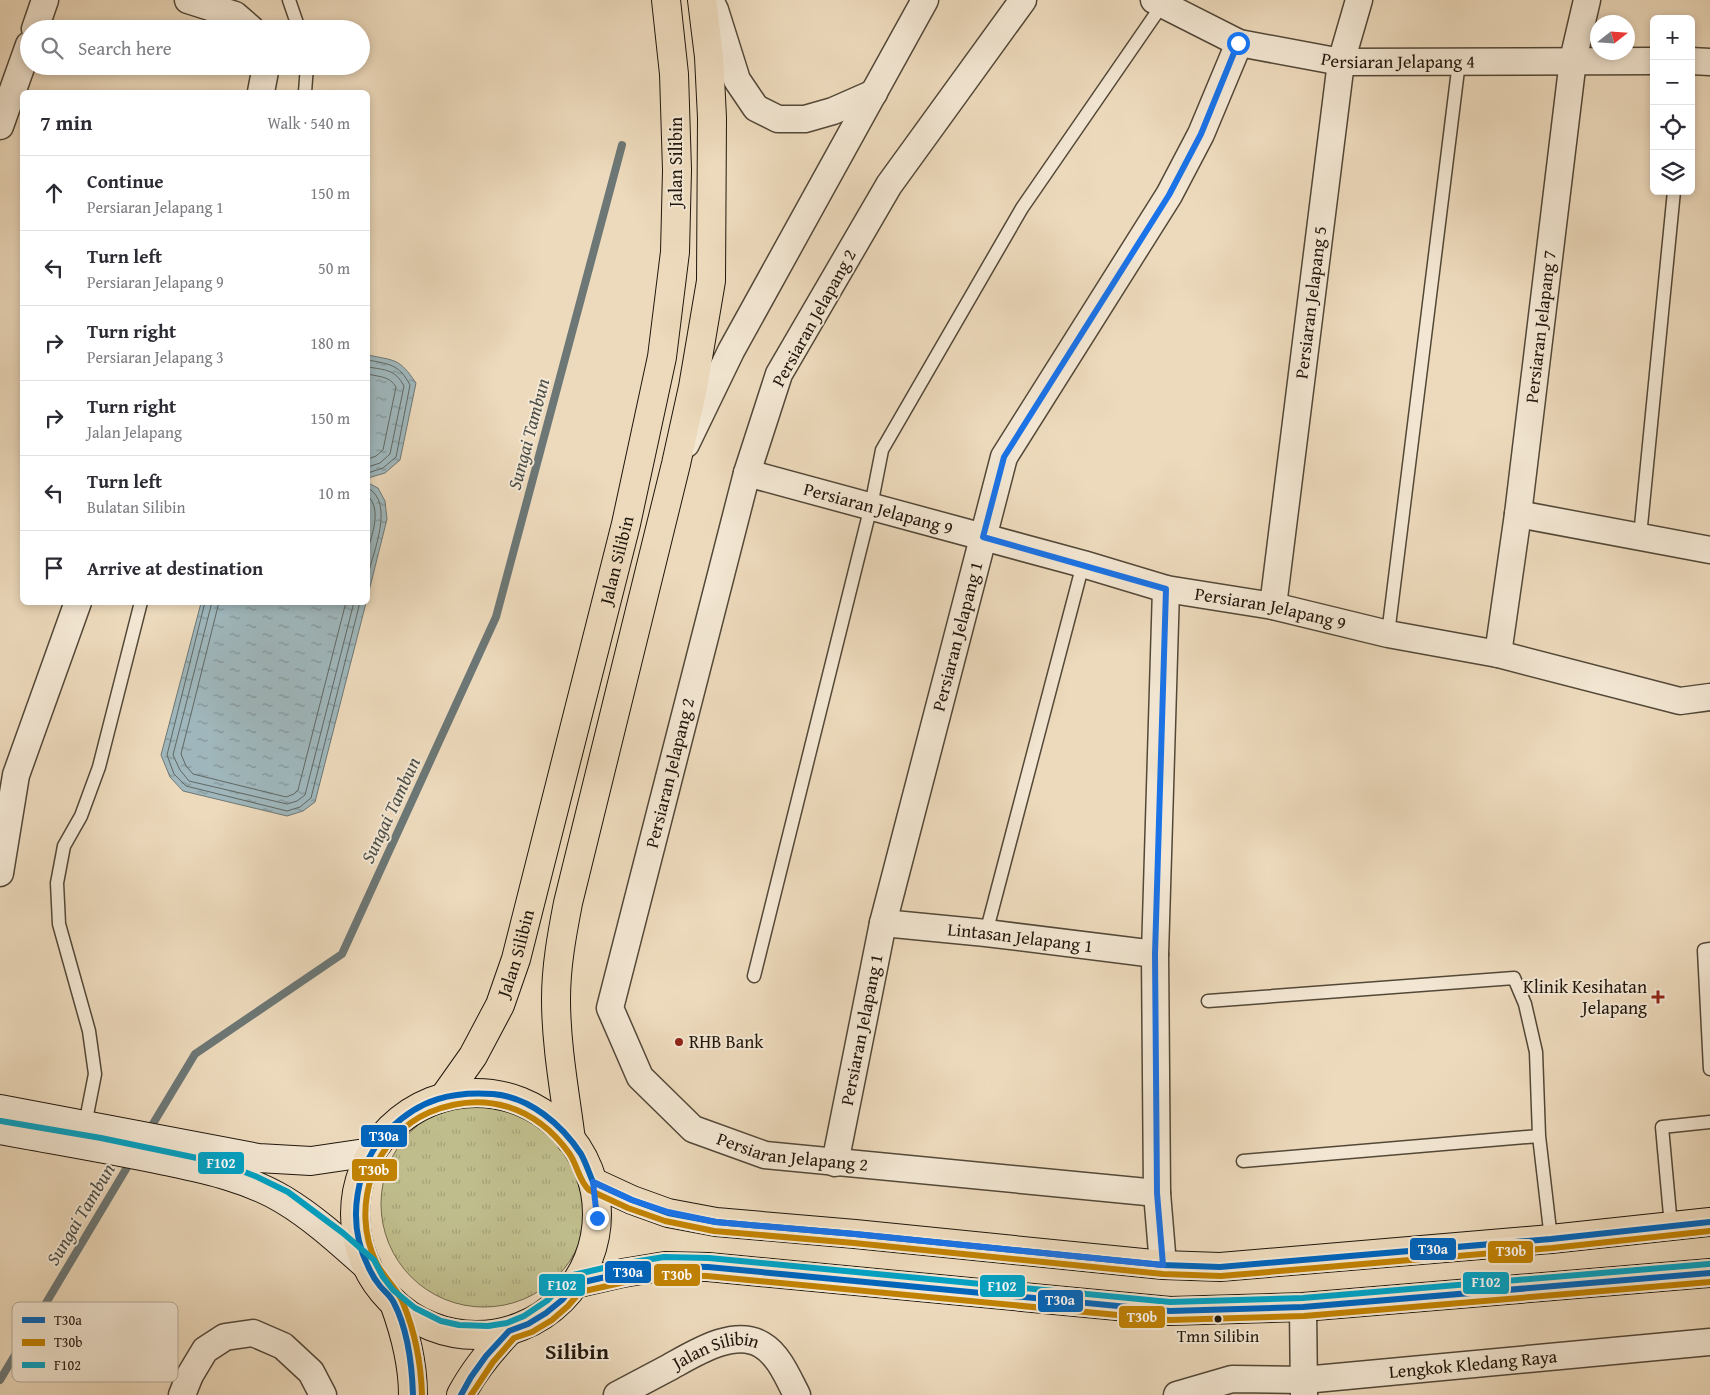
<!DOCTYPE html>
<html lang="en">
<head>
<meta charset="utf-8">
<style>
	body { margin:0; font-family:"Gentium Book Plus",serif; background:#f7f7f7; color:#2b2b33 }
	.controls { position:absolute; right:15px; top:15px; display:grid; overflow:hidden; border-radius:8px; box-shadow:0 2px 8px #0003 }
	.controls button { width:45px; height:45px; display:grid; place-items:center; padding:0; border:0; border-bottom:1px solid #e1e1e2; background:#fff; color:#2b2b33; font:25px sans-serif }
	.compass { position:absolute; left:1590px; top:15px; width:45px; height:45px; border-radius:50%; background:#fff; box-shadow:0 2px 8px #0003; rotate:73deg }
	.stop { position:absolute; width:15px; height:15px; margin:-11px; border:4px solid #1a73e8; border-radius:50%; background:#fff }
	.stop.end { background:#1a73e8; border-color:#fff; box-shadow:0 1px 5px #0008 }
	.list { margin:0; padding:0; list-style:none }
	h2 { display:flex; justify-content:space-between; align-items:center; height:65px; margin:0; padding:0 20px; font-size:21px }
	h2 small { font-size:16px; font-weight:400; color:#7c7c81 }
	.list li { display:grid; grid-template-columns:32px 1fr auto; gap:15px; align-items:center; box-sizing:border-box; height:75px; padding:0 20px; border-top:1px solid #e1e1e2 }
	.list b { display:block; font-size:19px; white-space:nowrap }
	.list p { margin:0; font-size:16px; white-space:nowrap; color:#7c7c81 }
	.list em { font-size:16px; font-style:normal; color:#7c7c81 }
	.icon { flex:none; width:28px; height:28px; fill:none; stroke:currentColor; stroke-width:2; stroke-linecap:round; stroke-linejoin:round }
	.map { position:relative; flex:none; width:1710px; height:1395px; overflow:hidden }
	.search { position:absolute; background:#fff; box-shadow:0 2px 8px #0003; left:20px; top:20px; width:350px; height:55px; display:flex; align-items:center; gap:12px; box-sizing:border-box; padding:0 18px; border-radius:28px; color:#7c7c81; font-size:19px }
	.panel { position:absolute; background:#fff; box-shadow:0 2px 8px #0003; left:20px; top:90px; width:350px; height:515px; border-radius:8px }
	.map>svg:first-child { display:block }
</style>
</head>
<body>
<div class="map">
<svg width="1710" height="1395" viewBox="0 0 1710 1395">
	<defs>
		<pattern id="grass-tufts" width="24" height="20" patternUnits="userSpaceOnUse" patternTransform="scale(1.25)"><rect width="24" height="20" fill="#c0bd8c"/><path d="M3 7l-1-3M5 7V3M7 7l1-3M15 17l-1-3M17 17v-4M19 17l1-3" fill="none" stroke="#a5a278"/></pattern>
		<pattern id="water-ripples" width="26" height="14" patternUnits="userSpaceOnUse" patternTransform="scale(1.25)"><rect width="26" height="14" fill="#9fb7bc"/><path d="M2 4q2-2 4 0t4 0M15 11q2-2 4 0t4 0" fill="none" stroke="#819497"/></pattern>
	</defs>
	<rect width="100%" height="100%" fill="#eddabc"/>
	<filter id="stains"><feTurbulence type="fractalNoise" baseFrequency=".004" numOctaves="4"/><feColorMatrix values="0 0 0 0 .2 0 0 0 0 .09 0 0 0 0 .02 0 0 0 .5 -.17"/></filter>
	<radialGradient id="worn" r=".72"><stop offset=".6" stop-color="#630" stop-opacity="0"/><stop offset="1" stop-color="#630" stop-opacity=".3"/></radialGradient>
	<!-- grass -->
	<path fill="url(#grass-tufts)" stroke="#706a4c" d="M381 1204a103 103 0 1 1 206 0a103 103 0 1 1-206 0Z"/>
	<!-- water -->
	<path fill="url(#water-ripples)" stroke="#6c7776" d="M368,355C396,361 399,358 416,383L400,460L385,473L368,478Z
		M368,483L378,488L385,501L387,519L368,595Z
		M201,603H366L315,802L303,811L287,816L183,791L170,777L161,755Z"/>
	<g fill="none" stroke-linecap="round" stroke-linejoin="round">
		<!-- shore -->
		<path stroke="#606764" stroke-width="1" d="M368,360C389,364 399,364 410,385L396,457L383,468L368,473
			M368,367C385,370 395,369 404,386L390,454L380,463L368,467
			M368,374C379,377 390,376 396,387L383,450L376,456L368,459
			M368,488C395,503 373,552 368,575
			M368,496C382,510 372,533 368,550
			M205,602L167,755L174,774L186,786L287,811L300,807L311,798L360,602
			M212,602L173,755L180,770L189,781L287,804L297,801L305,795L354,602
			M219,602L181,754L186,766L193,774L286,797L294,794L298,790L346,602"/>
		<!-- stream -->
		<path stroke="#6c7776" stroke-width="8" d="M148,1132L195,1054L342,954L496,617L622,145
			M0,1380L132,1159"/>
		<!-- lane casing -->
		<g stroke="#534838" stroke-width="15">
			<path id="lane" d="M289,0L299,29
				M305,92L307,66
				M1640,536L1674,191
				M1388,634L1459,62
				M986,933L1083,564
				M1710,949L1704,950L1710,1069
				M754,976L871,506L882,450L1022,208L1162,5
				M1208,1001L1514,978L1525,1004L1536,1052L1539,1136L1551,1239
				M85,1125L95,1074L89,1031L59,924L57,883L64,846L81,816L99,767L141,602
				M1243,1161L1539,1136
				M1671,1226L1662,1127L1710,1122"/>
		</g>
		<!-- street casing -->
		<g stroke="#534838" stroke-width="29">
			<g id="street">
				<path d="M188,0L235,15L251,29"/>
				<path d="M710,0L715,10L737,80L756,108L778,119H805L833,111L874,93"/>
				<path id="s1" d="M1023,0L889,185L779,374L747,473L610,1008L640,1077L693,1129L765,1155L1157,1193"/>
				<path id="s2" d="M1154,0L1239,43L1341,62L1654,61"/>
				<path d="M35,29L45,0"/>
				<path d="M1691,61L1710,62"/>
				<path d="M261,92L266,66"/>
				<path d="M0,126L29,45"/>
				<path d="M686,444L731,351L925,0"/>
				<path id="s3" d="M747,473L1083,564L1166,589L1273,606L1388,634L1498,654L1680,701L1710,697"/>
				<path d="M1518,514L1710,550"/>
				<path id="s4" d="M1273,606L1341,62L1359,0"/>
				<path id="s5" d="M1498,654L1518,514L1573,60L1587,0"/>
				<path d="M0,873L16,775L78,602"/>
				<path id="s6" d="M883,923L986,933L1155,954"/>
				<path id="s7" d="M835,1163L883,923L1004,457L1169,195L1201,134L1239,43"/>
				<path d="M1163,1265L1157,1193L1155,954L1166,589"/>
				<path d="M1303,1307L1304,1395"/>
				<path d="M182,1395L190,1375L205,1350L225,1337L253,1333L283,1346L311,1372L323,1395"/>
				<path id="s8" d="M617,1395C634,1386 651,1377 668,1368C692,1355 734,1327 762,1345C779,1355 788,1378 797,1395"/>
				<path id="s9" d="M1177,1395L1232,1379L1304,1380L1710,1342"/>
			</g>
		</g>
		<!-- secondary casing -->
		<g stroke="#20170c" stroke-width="30">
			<path id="secondary" d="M0,1109L258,1158L311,1161L372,1152
				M0,1130C54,1140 108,1149 161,1160C203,1169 246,1177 284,1200C314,1218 341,1243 367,1266"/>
		</g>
		<!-- primary casing -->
		<g stroke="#20170c" stroke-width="30">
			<g id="primary">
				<circle cx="476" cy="1214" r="121"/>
				<path id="s10" d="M444,1097L473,1056L500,1005L516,959L626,524L662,357L675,252L677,170L674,74L666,0"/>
				<path d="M571,1140C565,1093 556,1046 556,999C556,966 562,934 568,903L676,464L693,387L711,281L712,118L709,57L702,0"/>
				<path d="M593,1182L632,1200L668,1213L716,1222L855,1234L1163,1265L1220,1267L1551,1239L1710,1222"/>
				<path d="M575,1284L623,1273L665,1266L708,1267L1170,1311L1303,1307L1710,1273"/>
				<path d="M394,1303C405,1333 413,1362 413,1395"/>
				<path d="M461,1395C474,1370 490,1351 509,1331"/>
			</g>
		</g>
		<!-- lane -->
		<use href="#lane" stroke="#f3e7d3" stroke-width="12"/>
		<!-- street -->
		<use href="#street" stroke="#f3e7d3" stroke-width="26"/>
		<!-- secondary -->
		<use href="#secondary" stroke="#f3e7d3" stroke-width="28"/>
		<!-- primary -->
		<use href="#primary" stroke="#eddabc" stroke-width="28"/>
		<!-- bus-1 casing -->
		<g stroke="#f3e7d3" stroke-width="10">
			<path id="bus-1" d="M413,1395C412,1365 408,1330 394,1303C391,1296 384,1291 380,1286C375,1280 371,1273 368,1266C346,1222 355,1164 390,1129C420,1099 453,1091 493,1094C530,1097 562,1125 581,1154C586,1163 589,1173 593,1182L632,1200L668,1213L716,1222L855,1234L1163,1265L1220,1267L1551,1239L1710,1222
				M461,1395L471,1377L486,1356L509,1331L528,1324L546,1313L562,1300L575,1284L623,1273L665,1266L708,1267L1170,1311L1303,1307L1710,1273"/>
		</g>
		<!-- bus-2 casing -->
		<g stroke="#f3e7d3" stroke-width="10">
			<path id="bus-2" d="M422,1395C421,1363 415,1332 403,1303C398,1289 383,1277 376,1262C350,1208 373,1136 430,1112C484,1090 535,1106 569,1153C577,1164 579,1181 589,1190L628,1208L665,1221L714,1231L854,1243L1163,1274L1221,1276L1552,1248L1710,1231
				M471,1395L493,1362L514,1338L532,1332L552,1320L568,1306L580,1292L625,1282L666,1275L707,1276L1170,1320L1304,1316L1710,1282"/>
		</g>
		<!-- bus-3 casing -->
		<g stroke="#f3e7d3" stroke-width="10">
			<path id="bus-3" d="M1,1121L101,1138L221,1163L255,1176L288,1192L343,1233L374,1260L383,1277L393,1290L415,1308L441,1321L459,1325L488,1326L507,1323L524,1316L548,1300L569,1278L573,1275L621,1264L664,1257L709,1258L1170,1302L1303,1298L1709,1264"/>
		</g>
		<!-- bus-1 -->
		<use href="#bus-1" stroke="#0065bd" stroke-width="6"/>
		<!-- bus-2 -->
		<use href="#bus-2" stroke="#c18203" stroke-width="6"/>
		<!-- bus-3 -->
		<use href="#bus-3" stroke="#02a2c4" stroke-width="6"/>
	</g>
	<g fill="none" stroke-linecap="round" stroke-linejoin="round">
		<!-- route -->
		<path stroke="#1a73e8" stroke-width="6" d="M597,1218L593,1182L632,1200L668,1212L716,1222L855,1234L1163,1265L1157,1193L1155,954L1166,589L983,537L1004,457L1169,195L1201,134L1238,43"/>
	</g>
	<!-- markers -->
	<g fill="#8f2418" stroke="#f3e7d3" stroke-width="2">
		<path d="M1655.5 989.5h5v5h5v5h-5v5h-5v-5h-5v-5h5z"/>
		<circle cx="679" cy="1042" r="5"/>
	</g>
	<circle fill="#20170c" stroke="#f3e7d3" stroke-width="2" cx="1218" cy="1319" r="4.5"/>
	<g text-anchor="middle" stroke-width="4" stroke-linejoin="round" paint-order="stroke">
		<!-- bus labels -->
		<g font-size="17" fill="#20170c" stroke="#f3e7d3">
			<text x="1218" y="1342">Tmn Silibin</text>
		</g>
		<!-- street labels -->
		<g font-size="18" fill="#20170c" stroke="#f3e7d3">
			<text dy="6" stroke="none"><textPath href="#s2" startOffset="256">Persiaran Jelapang 4</textPath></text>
			<text transform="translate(676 162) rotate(-90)" y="6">Jalan Silibin</text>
			<text dy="6" stroke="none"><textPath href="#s4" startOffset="306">Persiaran Jelapang 5</textPath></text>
			<text transform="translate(814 318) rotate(-61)" y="6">Persiaran Jelapang 2</text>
			<text dy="6" stroke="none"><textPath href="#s5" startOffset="330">Persiaran Jelapang 7</textPath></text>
			<text dy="6" stroke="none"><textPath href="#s3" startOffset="136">Persiaran Jelapang 9</textPath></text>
			<text dy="6" stroke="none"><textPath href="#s10" startOffset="568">Jalan Silibin</textPath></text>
			<text dy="6" stroke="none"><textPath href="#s3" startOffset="541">Persiaran Jelapang 9</textPath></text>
			<text dy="6" stroke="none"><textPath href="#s7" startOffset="541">Persiaran Jelapang 1</textPath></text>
			<text transform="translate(670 773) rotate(-76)" y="6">Persiaran Jelapang 2</text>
			<text dy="6" stroke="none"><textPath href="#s6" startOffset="138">Lintasan Jelapang 1</textPath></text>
			<text dy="6" stroke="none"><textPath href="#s10" startOffset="162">Jalan Silibin</textPath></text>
			<text dy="6" stroke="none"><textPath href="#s7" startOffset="136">Persiaran Jelapang 1</textPath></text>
			<text dy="6" stroke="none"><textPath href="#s1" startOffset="1356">Persiaran Jelapang 2</textPath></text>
			<text dy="6" stroke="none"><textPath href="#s8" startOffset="110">Jalan Silibin</textPath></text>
			<text dy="6" stroke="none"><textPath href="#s9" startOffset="299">Lengkok Kledang Raya</textPath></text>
		</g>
		<!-- poi labels -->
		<g font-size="18" fill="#20170c" stroke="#f3e7d3" text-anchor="end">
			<text x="1647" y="993">Klinik Kesihatan<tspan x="1647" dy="21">Jelapang</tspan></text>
			<text x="689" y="1048" text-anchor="start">RHB Bank</text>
		</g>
		<!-- water labels -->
		<g font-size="19" font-style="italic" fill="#4c4f4a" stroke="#f3e7d3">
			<text transform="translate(528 434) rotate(-75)" y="7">Sungai Tambun</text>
			<text transform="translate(390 810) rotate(-65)" y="7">Sungai Tambun</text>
			<text transform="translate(80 1214) rotate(-59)" y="7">Sungai Tambun</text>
		</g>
		<!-- district labels -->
		<g font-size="22" font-weight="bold" fill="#20170c" stroke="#f3e7d3">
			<text x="577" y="1359">Silibin</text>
		</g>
	</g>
	<!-- legend -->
	<rect x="12" y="1302" width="166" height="80" rx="8" fill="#f3e7d3" stroke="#b4a997" stroke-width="1"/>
	<rect x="22" y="1317" width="23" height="6" fill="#0065bd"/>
	<rect x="22" y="1339" width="23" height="7" fill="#c18203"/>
	<rect x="22" y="1362" width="23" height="6" fill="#02a2c4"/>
	<g font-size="14" fill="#20170c">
		<text x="54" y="1325">T30a</text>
		<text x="54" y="1347">T30b</text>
		<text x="54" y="1370">F102</text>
	</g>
	<g stroke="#f3e7d3" stroke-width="2">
		<rect x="360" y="1124" width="48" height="24" rx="5" fill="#0065bd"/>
		<rect x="197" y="1151" width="48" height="24" rx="5" fill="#02a2c4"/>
		<rect x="351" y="1158" width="47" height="24" rx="5" fill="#c18203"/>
		<rect x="1409" y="1237" width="48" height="24" rx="5" fill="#0065bd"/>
		<rect x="1487" y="1240" width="47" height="24" rx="5" fill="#c18203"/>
		<rect x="604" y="1260" width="48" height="24" rx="5" fill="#0065bd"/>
		<rect x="653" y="1263" width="48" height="24" rx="5" fill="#c18203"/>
		<rect x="1462" y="1271" width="48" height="24" rx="5" fill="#02a2c4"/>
		<rect x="538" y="1273" width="48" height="24" rx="5" fill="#02a2c4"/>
		<rect x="979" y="1274" width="47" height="24" rx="5" fill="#02a2c4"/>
		<rect x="1037" y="1289" width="47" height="24" rx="5" fill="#0065bd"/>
		<rect x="1118" y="1305" width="48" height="24" rx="5" fill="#c18203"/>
	</g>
	<g font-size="14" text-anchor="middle" font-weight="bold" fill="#fff">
		<text x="384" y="1141">T30a</text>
		<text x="221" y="1168">F102</text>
		<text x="374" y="1175">T30b</text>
		<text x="1433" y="1254">T30a</text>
		<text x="1511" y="1256">T30b</text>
		<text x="628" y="1277">T30a</text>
		<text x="677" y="1280">T30b</text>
		<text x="1486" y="1287">F102</text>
		<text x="562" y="1290">F102</text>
		<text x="1002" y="1291">F102</text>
		<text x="1060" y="1305">T30a</text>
		<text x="1142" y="1322">T30b</text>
	</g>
	<rect width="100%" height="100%" filter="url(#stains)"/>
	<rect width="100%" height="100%" fill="url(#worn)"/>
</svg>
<div class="controls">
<button>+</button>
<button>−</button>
<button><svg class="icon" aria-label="locate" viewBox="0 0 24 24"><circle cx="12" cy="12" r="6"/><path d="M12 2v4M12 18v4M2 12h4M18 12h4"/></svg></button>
<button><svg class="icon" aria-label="layers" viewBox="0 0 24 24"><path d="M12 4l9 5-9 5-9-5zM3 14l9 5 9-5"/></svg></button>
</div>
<svg class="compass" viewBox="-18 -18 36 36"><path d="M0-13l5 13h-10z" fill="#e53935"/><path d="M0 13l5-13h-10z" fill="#7c7c81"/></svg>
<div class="stop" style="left:1238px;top:43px"></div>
<div class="stop end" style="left:597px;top:1218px"></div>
<div class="search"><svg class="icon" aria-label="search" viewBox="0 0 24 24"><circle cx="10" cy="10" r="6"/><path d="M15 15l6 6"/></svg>Search here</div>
<section class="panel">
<h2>7 min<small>Walk · 540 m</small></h2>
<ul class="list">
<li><svg class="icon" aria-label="ahead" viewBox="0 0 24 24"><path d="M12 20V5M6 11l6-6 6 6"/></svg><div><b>Continue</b><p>Persiaran Jelapang 1</p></div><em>150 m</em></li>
<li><svg class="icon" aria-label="left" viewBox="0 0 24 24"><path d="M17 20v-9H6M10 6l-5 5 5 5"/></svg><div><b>Turn left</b><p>Persiaran Jelapang 9</p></div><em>50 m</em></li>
<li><svg class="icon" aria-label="right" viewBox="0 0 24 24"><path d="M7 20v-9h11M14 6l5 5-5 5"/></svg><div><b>Turn right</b><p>Persiaran Jelapang 3</p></div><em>180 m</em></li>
<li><svg class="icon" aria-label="right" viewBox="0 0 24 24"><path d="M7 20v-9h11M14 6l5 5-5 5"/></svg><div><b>Turn right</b><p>Jalan Jelapang</p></div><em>150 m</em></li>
<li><svg class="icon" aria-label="left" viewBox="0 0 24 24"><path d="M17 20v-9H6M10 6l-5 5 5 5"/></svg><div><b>Turn left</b><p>Bulatan Silibin</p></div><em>10 m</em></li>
<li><svg class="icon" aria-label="arrive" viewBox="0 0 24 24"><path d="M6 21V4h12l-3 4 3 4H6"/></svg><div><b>Arrive at destination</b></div></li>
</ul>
</section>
</div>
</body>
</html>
